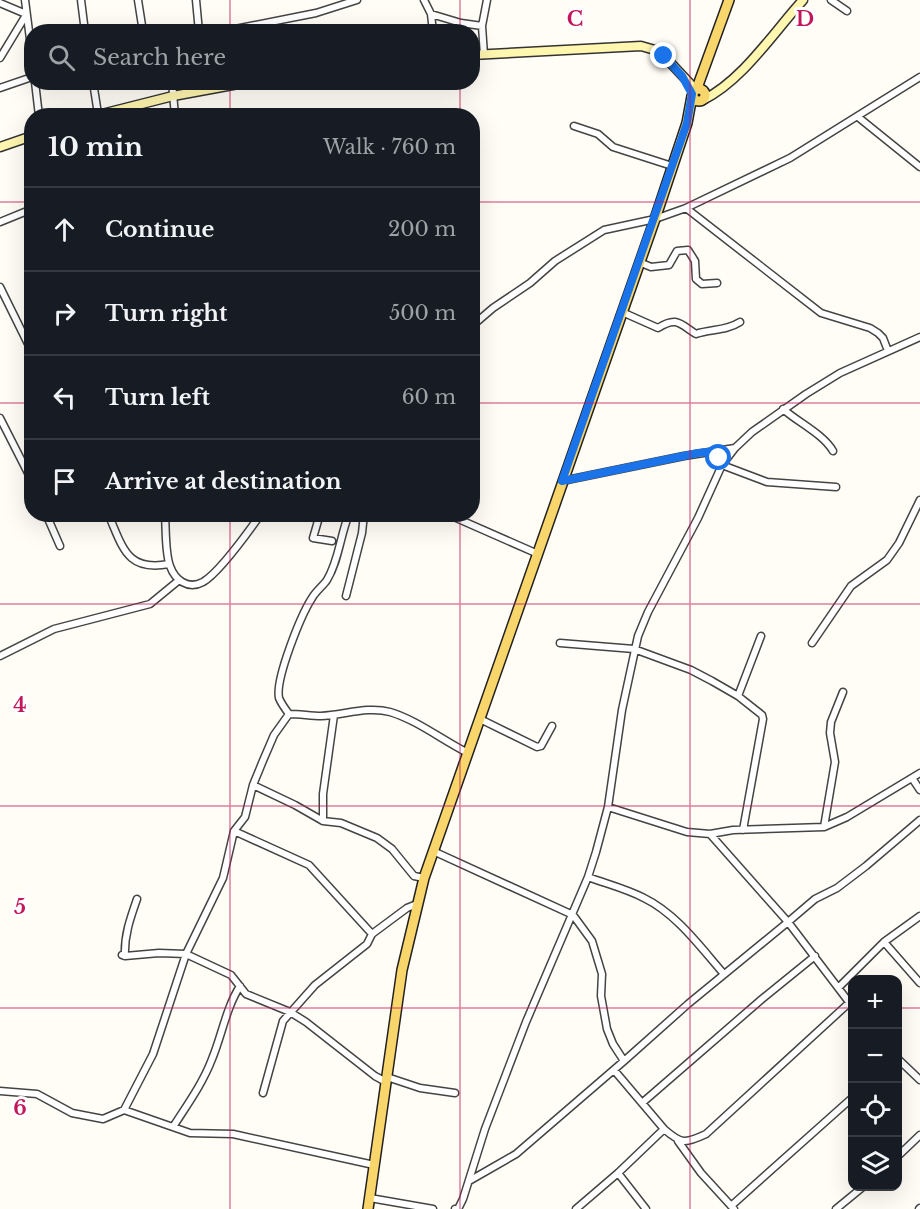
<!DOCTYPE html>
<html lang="en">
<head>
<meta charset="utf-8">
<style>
	body { margin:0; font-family:"Libre Baskerville",serif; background:#242831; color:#f1f3f6 }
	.controls { position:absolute; right:18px; bottom:18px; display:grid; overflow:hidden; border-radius:12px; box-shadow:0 6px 24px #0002 }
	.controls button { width:54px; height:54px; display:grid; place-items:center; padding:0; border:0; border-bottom:2px solid #363941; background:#171b24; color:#f1f3f6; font:30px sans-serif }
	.stop { position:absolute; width:18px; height:18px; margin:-14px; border:4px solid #1a73e8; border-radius:50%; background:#fff }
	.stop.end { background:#1a73e8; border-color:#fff; box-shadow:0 2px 6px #0008 }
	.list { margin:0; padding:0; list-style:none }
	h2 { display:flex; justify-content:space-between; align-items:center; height:78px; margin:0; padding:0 24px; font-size:26px }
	h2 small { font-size:20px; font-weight:400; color:#9ea1a6 }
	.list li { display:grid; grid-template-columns:39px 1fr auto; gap:18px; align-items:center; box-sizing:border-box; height:84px; padding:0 24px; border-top:2px solid #363941 }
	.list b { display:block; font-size:22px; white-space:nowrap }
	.list em { font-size:20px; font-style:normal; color:#9ea1a6 }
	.icon { flex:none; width:33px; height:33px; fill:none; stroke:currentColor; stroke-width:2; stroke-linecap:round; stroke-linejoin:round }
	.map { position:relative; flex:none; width:920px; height:1209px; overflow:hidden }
	.search { position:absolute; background:#171b24; box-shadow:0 6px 24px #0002; left:24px; top:24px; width:456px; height:66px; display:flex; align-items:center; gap:15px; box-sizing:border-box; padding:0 21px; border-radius:24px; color:#9ea1a6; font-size:22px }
	.panel { position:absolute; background:#171b24; box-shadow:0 6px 24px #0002; left:24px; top:108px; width:456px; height:414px; border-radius:24px }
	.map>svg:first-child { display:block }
</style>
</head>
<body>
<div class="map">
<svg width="920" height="1209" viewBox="0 0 920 1209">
	<rect width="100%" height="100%" fill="#fffdf5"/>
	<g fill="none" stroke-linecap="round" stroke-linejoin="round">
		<!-- street casing -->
		<g stroke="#444" stroke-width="9">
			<path id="street" d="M25,0L32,55
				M81,0L85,32
				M138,0L143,32
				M196,0L199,32
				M424,0L431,14L433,32
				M831,0L847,11
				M0,3L26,14
				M431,14L461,23L482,26
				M220,32L316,13L357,0
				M484,55L482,26L487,0
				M0,58L26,15
				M35,82L39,116
				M93,82L98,114
				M172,82L175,116
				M0,88L32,77
				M858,117L920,167
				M574,126L598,134L613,147L672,166
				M686,208L821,313L870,328L878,333L883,338L888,351
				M0,222L32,209
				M639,262L651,267L669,265L677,251L688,250L695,261L696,279L702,284L717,283
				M0,287L32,352
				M622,312L658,328C677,316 680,324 696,334C711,329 726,331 740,322
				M472,326L493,308L530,283L555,261L604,230L655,219L686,208L790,158L920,77
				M783,409C799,423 823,434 833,451
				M0,418L32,481
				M715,451L722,465L767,482L836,487
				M562,481L684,456L735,448
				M46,514L60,546
				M108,514C123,547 126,572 169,564
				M165,514C166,529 165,553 170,566C175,580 188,590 203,582C220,572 249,531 261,514
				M320,514L313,538L332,541
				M349,514C340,536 339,560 327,580C323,586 316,591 312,598C301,615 275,679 279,698C281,703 286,710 289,714C300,714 311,716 321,716C344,715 368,706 390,712C417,720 442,740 468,753
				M447,514L538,554
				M346,596L362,533L364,514
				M560,643L634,649L691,670L712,681L738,696L762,715L763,719L743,830
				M812,643L851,586L887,560L899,543L920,500
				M0,656L54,629L150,604L178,581
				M738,696L761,636
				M480,719L537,747L541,746L552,726
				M912,778L920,790
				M253,785L295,805L323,821L341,823L377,838L392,849L414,876L424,878
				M608,807L687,832L710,834L733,830L824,827L847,817L920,773
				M323,821V794L334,715
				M824,827L835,762L830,733L831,722L843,692
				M234,831L309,865L372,934
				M710,834L788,922L852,1006
				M433,851L573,915L592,941L602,974L601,996L607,1029L613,1044L624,1061
				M588,877C607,884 627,889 644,898C677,914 701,948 724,974
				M884,942L920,983
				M122,955L125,956L159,953L186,954L231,975L246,994L290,1012L306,1022L375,1076L386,1082
				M125,956C124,936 130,919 137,899
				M839,987L884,942L920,916
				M898,1059L920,1080
				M614,1070L664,1129
				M387,1077L420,1088L455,1093
				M0,1091L37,1094L72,1113L103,1119L124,1110L190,1133L233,1134L374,1165
				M263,1093L283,1021L315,985L367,944L372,934L407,908L417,904
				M642,1103L762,999L815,956
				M124,1110L153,1054L186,954L223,878L234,831L245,817L253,785L262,763L274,735L289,714
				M173,1127C187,1105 203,1083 212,1059C222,1035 226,1008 240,986
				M678,1141L701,1173L734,1209
				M898,1156L920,1135
				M618,1173L646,1209
				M469,1181L516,1154L624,1061L688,1004L788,922L815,899L837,888L866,866L920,820
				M370,1198L433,1209
				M731,1206L852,1098
				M455,1209H458L463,1199L485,1129L526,1022L588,877L596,852L608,807L622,710L638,636L648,612L698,518L722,465L735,448L752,432L806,394L840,373L920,337
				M576,1209L618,1173L664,1129C681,1144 685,1144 706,1134L849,1003
				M836,1209L864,1186
				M919,1209L920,1208"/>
		</g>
		<!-- secondary casing -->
		<g stroke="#333" stroke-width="11">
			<path id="secondary" d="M472,55L641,46L655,50L664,56L695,89
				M703,100C743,80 773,33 803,0
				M94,116L173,96L249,82
				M0,147L32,136"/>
		</g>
		<!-- primary casing -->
		<g stroke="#222" stroke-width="12">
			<path id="primary" d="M697,88L729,0
				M693 95a6 6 0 1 1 12 0a6 6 0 1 1-12 0Z
				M368,1209L402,970L424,878L655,219L687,123L692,96"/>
		</g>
		<!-- street -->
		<use href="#street" stroke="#fff" stroke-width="6"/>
		<!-- secondary -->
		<use href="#secondary" stroke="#fff6b0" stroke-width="8"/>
		<!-- primary -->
		<use href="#primary" stroke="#f9d66b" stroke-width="9"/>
	</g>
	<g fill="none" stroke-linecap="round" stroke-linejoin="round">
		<!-- route -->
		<path stroke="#1a73e8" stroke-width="8" d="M664,56L682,76L692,94L687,123L562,481L698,453L715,451L719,458"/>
	</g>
	<!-- grid -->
	<path fill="none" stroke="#c2185b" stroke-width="1.5" stroke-opacity="0.55" d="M230,0V32M460,0V32M690,0V1209M230,82V116M460,82V116M0,202H32M472,202H920M0,403H32M472,403H920M230,514V1209M460,514V1209M0,604H920M0,806H920M0,1008H852M898,1008H920"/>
	<g font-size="20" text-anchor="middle" font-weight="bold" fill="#c2185b" stroke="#fff" stroke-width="6" stroke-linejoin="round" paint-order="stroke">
		<text x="575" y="26">C</text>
		<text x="805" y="26">D</text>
		<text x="20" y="712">4</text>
		<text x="20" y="914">5</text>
		<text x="20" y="1115">6</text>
	</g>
</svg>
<div class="controls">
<button>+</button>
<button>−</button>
<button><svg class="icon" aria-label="locate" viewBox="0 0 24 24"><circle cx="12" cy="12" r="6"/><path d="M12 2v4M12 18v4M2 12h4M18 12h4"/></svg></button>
<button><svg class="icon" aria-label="layers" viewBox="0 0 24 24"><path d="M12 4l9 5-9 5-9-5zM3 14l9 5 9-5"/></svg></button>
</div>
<div class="stop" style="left:719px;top:458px"></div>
<div class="stop end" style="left:664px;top:56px"></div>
<div class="search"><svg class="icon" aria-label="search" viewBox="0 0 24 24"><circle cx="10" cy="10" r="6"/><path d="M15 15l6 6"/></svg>Search here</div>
<section class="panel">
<h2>10 min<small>Walk · 760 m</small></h2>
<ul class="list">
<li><svg class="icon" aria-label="ahead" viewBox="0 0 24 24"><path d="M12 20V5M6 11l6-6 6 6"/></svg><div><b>Continue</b></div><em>200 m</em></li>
<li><svg class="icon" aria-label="right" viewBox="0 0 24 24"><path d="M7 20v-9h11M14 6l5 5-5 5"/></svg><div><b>Turn right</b></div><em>500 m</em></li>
<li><svg class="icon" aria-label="left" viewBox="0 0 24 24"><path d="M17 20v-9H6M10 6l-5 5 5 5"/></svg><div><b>Turn left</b></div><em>60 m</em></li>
<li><svg class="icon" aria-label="arrive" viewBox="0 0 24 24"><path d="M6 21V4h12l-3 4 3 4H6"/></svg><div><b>Arrive at destination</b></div></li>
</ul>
</section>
</div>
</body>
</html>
